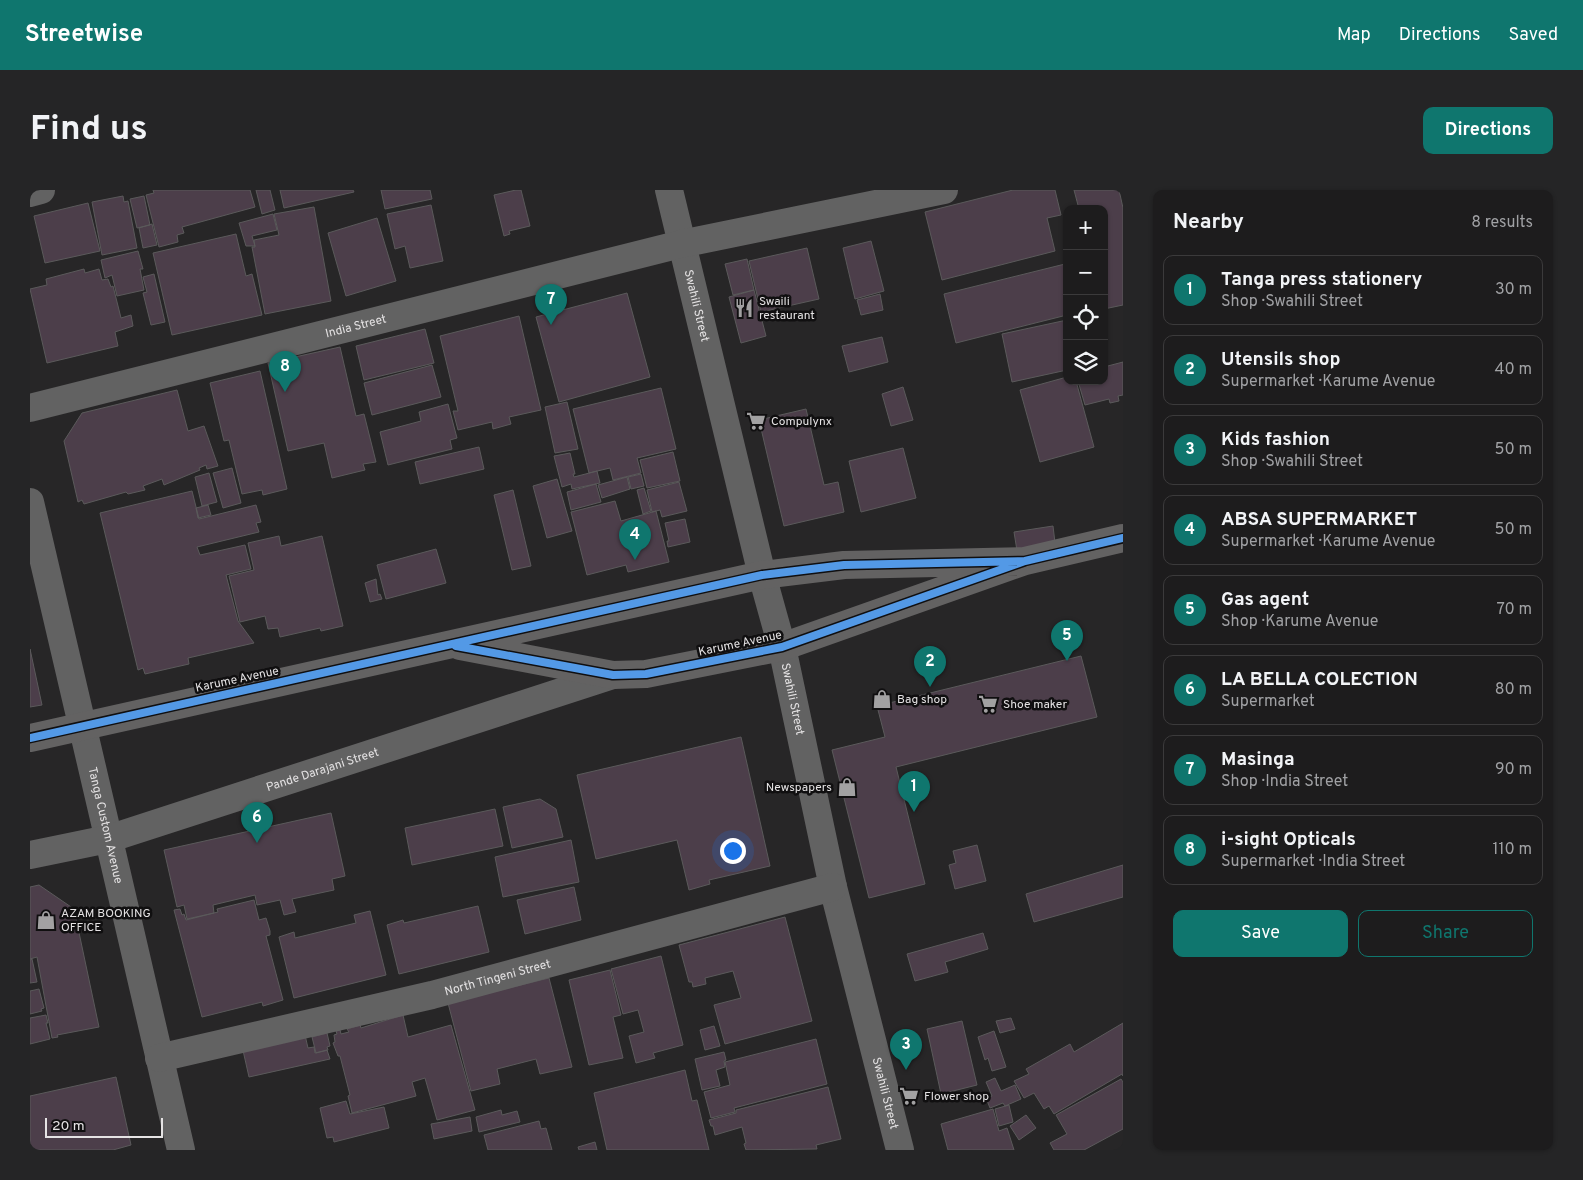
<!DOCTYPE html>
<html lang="en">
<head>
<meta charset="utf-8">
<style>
	body { margin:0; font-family:Overpass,sans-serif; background:#252526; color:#f1f3f6 }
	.controls { position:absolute; right:15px; top:15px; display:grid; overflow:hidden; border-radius:10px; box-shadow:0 1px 4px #0004 }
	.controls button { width:45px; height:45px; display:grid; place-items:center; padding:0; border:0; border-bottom:1px solid #3b3a3b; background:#1d1c1d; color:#f1f3f6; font:25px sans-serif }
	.scale { position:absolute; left:15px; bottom:12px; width:118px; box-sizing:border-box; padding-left:5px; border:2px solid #e5e3e4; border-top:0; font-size:14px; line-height:18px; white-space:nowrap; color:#e5e3e4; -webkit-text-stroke:4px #100f10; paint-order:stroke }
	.you { position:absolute; left:702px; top:660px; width:18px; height:18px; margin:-12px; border:4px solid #fff; border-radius:50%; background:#1a73e8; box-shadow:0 0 0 8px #1a73e833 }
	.badge { display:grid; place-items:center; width:32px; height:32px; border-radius:50%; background:#0f766e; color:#fff; font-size:16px; font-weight:700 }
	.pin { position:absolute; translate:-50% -41px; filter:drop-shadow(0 1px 2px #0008) }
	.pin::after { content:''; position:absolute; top:26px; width:18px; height:15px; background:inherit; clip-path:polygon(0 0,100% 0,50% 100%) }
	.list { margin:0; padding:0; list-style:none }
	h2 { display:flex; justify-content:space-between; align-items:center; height:65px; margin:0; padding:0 20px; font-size:21px }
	h2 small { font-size:16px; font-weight:400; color:#a0a1a4 }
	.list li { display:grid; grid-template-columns:32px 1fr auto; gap:15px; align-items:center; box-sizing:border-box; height:70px; margin:0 10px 10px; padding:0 10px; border:1px solid #3b3a3b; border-radius:10px }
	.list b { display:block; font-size:19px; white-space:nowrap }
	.list p { margin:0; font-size:16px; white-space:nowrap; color:#a0a1a4 }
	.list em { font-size:16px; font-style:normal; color:#a0a1a4 }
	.actions { display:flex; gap:10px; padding:15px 20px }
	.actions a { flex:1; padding:11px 0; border:1px solid #0f766e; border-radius:10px; text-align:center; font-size:18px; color:#0f766e }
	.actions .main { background:#0f766e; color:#fff }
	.icon { flex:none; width:28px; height:28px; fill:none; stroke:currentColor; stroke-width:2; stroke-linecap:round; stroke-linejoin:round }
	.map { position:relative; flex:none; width:1093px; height:960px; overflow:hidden; border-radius:10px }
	header { display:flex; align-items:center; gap:30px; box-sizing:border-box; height:70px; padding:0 25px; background:#0f766e; color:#fff }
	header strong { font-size:24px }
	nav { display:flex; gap:28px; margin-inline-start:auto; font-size:18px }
	.intro { display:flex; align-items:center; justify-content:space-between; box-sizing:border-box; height:120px; padding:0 30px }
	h1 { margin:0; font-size:35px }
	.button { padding:12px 22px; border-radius:10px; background:#0f766e; color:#fff; font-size:18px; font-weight:700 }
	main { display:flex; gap:30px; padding:0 30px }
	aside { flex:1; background:#1d1c1d; border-radius:10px; box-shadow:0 1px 4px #0004 }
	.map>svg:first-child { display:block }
</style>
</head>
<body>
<header>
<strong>Streetwise</strong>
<nav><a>Map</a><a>Directions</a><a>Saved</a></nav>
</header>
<div class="intro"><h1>Find us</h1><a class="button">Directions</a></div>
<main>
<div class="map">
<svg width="1093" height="960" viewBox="0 0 1093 960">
	<rect width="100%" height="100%" fill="#272627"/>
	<!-- building -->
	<path fill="#4c3e4a" stroke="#5b5a5b" d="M123,0H220L225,17L152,37L154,43L147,45L148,52L129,57L116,5L124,3Z
		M226,0H240L245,20L232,24Z
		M250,0H323L324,2L254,18Z
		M351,0H400L402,9L355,19Z
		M486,0H491L500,36L479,41L480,44L474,46L464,5Z
		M983,0H1025L1031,25L1017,28L1025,61L912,90L895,22Z
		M1044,0H1089L1093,18V115L1074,119V19H1049Z
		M93,6L94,12L98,11L107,58L72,65L62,12Z
		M114,6L120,35L107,38L100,9Z
		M58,13L70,61L15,73L4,26Z
		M401,15L413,71L380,78L375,56L365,59L357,24Z
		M284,17L301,111L235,124L222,57H225L224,50L249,45L244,24Z
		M243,24L247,40L222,46L225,56H216L209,33Z
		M347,28L366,91L316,106L298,43Z
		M122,34L127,55L113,58L109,38Z
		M206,44L216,86L222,84L232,125L142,145L123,63Z
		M841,51L854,101L825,109L813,58Z
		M777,58L789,109L731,122L719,71Z
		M108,61L113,79H110L114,100L87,106L82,85L75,88L71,70Z
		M717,69L724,100L703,105L695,74Z
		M1035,74L1037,80V125L926,153L914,104Z
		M54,79L55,83L69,79L72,90L78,89L81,97L83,96L91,128L101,125L103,136L85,142L88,156L17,173L0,99L17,95L16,89Z
		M124,84L135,132L121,135L113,103L117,102L113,87Z
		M724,100L736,146L711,153L699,107Z
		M597,103L620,187L529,212L506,127Z
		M850,104L853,120L831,125L827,110Z
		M489,126L511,220L479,227L481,234L463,239L462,232L428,240L423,221H428L410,146Z
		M1037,130V180L982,192L972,144Z
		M395,139L404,173L334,190L326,156Z
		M852,147L858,172L819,182L812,156Z
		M310,157L326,226L334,224L346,272L333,274L335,280L302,288L294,253L258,261L238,173Z
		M1093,172V205L1088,206L1089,211L1080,213L1079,209L1055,215L1048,191H1074V177Z
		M402,175L411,207L342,225L334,193Z
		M230,181L257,299L233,305L232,300L212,304L199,250L194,251L180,193Z
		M1037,187V191H1046L1064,257L1010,272L990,200Z
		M873,197L883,230L861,236L852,204Z
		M631,198L646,259L607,268L611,283L583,290L580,278L559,283L543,219Z
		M147,200L158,241L174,236L188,276L177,279L176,275L169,278L170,280L134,295L132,289L113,296L115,300L98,304L96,302L54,314L52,310L48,312L34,251L52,223Z
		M537,212L548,259L525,263L515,217Z
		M418,214L427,248L420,250L422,259L358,275L350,242L391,231L389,222Z
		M776,219L794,295L808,292L814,322L754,336L729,230Z
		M449,257L454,279L390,294L385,272Z
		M873,258L886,308L831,322L819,271Z
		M643,262L650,291L617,298L610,270Z
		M540,263L545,284H543L544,287L567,281L570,293L542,299L541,294L532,297L524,266Z
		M202,278L211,313L193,318L183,283Z
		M179,283L187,312L172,316L165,287Z
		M611,284L614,296L601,299L598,287Z
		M597,287L600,299L572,308L568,295Z
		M527,289L542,341L517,348L503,296Z
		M649,292L657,321L632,327L630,320L622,322L617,300Z
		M566,294L571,312L541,320L537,302Z
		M614,298L621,321L613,324L607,300Z
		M483,300L501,376L482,380L464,305Z
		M162,301L169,329L226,315L231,332L226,333L229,342L167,357L170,365L215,355L221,379L196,385L208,431L224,453L158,468L159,474L115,484L113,478L108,480L70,323Z
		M585,311L591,331L626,321L639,372L598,382L596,375L557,385L541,322Z
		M178,315L181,325L168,328L166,318Z
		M655,329L660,352L638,357L637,351H639L635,333Z
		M1023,336L1026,361L988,367L984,342Z
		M249,346L251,356L292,346L313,436L291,441L290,438L250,447L248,438L238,439L235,426L210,432L199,386L224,380L218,353Z
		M406,359L416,393L356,409L347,375Z
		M346,389L348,405L350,404L352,409L340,412L335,393Z
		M0,459L12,515L0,517Z
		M1051,466L1067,527L866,577L895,694L839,708L802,560L855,547L847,516Z
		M711,547L740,676L679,690L680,694L659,700L647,650L566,669L547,585Z
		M510,609L526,619L533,647L482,658L473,617Z
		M465,619L473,656L382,675L375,638Z
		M301,623L315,686L302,689L304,700L262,709L266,722L254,725L250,710L227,715L225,705L183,715L184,723L157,729L154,715L147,717L134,660Z
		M541,650L549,692L473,707L465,667Z
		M947,655L956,691L925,699L919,675L926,673L923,661Z
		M1093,675V707L1004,732L996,704Z
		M9,695L44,719L69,837L27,845L28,847L22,848L7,767L0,769V697Z
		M544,697L551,730L495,744L487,710Z
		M224,710L229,730L236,728L240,741V745L236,746L253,810L233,816L232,812L172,827L144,720L150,719L152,725L154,724L156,730L188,722L187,719Z
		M448,716L459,762L369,784L357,735L373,730L374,733Z
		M340,721L356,785L264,808L249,747L264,742L265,748L326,733L324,725Z
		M755,727L782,831L695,854L684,815L711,808L703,781L675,788L676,794L663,797L662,792H659L649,755Z
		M953,743L958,759L915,772L918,782L885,791L877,764Z
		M631,766L653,855L623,863L625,868L606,873L599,846L614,842L608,820L593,824L581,779Z
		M2,769L7,792L0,793V770Z
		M580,780L591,825L583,827L593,868L559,875L539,790Z
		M519,788L542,877L510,884L506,869L467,879L470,894L441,901L418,813Z
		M9,799L14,818L11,819L12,821L0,824V801Z
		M16,825L18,833H16L20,849L0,854V828Z
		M373,825L378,847L421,835L445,920L407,930L395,888L382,892L386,906L322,923L318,906L320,905L310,866H308L303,853L305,852L304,845L307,844L306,841L310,840L311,844L319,842L317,839L330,835L331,838Z
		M981,828L985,839L970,843L966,831Z
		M932,831L947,895L911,904L897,839Z
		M1093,833V886L1092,884L1024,924L1019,916L1014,919L1004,903L994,908L984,891L999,884L996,879L1040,854L1044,862Z
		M684,836L690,856L675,860L670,840Z
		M964,841L976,877L962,881L958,868L955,870L948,847Z
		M297,843L300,856L297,857L298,860L286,863L282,847Z
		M275,845L278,858L284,857L285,863L297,860L300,869L219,887L212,856Z
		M786,849L797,894L704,918L705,922L681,928L674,902L700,895L695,872Z
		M694,862L696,870L694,871L695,877L686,880L690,896L672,900L665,869Z
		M655,880L662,911L667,910L679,960H577L564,903Z
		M86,887L101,955L83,960H0V906Z
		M965,888L971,901L985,895L991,909L975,916L973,913L960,918L956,908L962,906L956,892Z
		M1091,889L1093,892V939L1054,960H1024L1020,953L1037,944L1026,925Z
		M798,897L811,949L786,955L787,959L716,960L714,954L716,953L712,937L685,945L683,936H681L679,930L706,923V920Z
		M316,911L320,924L354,917L359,938L304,952L303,947L297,948L290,918Z
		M979,915L983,932L969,936L965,919Z
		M963,919L969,941L977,938L984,960H918L911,934Z
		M471,920L472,925L487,921L490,932L449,942L446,927Z
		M996,925L1006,938L989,950L980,936Z
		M440,927L442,941L404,949L401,934Z
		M509,931L511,939L516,938L522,960H458L454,945Z
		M565,952L567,960H549L548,957Z"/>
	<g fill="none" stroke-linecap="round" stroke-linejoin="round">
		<!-- minor -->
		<g stroke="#626262" stroke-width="28">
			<path id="s1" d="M639,0L732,385L752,457L803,697L870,960"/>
			<path d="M0,3L11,0"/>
			<path id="s2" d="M0,218L651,54L914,0"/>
			<path id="s3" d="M0,312C52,528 100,744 151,960"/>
			<path id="s4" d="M0,665L78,649L583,485"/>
			<path id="s5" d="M129,868L402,805L803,697"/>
		</g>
		<!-- major -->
		<path stroke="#636262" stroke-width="28" d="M430,456L583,485L616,484L752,457L995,371L1093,348
			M0,548L732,385L814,375L995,371"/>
		<!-- cycleway casing -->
		<g stroke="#100f10" stroke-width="11">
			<path id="cycleway" d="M426,456L583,485L616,484L752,457L995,371L1093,348
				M0,548L732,385L814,375L995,371"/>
		</g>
		<!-- cycleway -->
		<use href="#cycleway" stroke="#5399e6" stroke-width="8"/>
	</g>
	<!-- icons -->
	<defs>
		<g id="restaurant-bare" transform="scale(1.5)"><path d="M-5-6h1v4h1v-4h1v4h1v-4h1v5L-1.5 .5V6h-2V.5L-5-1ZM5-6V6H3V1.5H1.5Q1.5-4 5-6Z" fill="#a2a1a2" stroke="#100f10" stroke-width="2.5" paint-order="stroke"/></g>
		<g id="supermarket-bare" transform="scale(1.5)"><path d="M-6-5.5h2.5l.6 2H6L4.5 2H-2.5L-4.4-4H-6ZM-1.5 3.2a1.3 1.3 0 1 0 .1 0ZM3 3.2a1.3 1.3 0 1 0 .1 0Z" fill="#a2a1a2" stroke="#100f10" stroke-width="2.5" paint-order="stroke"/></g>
		<g id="shop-bare" transform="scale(1.5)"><path d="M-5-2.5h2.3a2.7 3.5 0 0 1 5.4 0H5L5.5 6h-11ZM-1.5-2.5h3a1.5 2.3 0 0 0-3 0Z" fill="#a2a1a2" stroke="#100f10" stroke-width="2.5" paint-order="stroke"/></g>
	</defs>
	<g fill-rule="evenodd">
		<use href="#restaurant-bare" x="714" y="118"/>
		<use href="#supermarket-bare" x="726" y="231"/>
		<use href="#shop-bare" x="852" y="509"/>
		<use href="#supermarket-bare" x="958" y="514"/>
		<use href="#shop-bare" x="817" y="597"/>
		<use href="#shop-bare" x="16" y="730"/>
		<use href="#supermarket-bare" x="879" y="906"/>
	</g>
	<g text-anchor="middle" stroke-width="5" stroke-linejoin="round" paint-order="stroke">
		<!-- poi labels -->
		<g font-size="12" fill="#e5e3e4" stroke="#100f10" text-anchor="start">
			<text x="729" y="115">Swaili<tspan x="729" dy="14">restaurant</tspan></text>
			<text x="741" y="235">Compulynx</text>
			<text x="867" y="513">Bag shop</text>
			<text x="973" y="518">Shoe maker</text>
			<text x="802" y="601" text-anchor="end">Newspapers</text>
			<text x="31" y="727">AZAM BOOKING<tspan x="31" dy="14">OFFICE</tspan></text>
			<text x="894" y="910">Flower shop</text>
		</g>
		<!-- street labels -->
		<g font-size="12" fill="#e5e3e4" stroke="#100f10">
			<text dy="4" stroke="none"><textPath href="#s1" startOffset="119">Swahili Street</textPath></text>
			<text dy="4" stroke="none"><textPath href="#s2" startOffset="336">India Street</textPath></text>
			<text transform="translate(710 453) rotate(-12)" y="4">Karume Avenue</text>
			<text transform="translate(207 489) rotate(-12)" y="4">Karume Avenue</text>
			<text dy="4" stroke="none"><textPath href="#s1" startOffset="524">Swahili Street</textPath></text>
			<text dy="4" stroke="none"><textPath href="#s4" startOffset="305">Pande Darajani Street</textPath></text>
			<text dy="4" stroke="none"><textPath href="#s3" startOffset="332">Tanga Custom Avenue</textPath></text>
			<text dy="4" stroke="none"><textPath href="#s5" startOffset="348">North Tingeni Street</textPath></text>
			<text dy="4" stroke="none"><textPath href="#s1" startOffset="929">Swahili Street</textPath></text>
		</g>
	</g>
</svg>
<div class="controls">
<button>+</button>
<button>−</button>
<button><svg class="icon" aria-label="locate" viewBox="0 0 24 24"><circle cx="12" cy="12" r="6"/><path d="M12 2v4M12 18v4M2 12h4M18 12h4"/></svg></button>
<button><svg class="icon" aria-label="layers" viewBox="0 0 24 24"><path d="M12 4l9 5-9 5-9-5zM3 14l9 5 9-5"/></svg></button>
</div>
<div class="scale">20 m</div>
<div class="you"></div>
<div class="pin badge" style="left:884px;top:622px">1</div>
<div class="pin badge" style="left:900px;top:497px">2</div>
<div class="pin badge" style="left:876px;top:880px">3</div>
<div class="pin badge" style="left:605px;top:370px">4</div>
<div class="pin badge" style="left:1037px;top:471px">5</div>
<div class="pin badge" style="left:227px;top:653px">6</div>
<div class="pin badge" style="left:521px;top:135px">7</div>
<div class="pin badge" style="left:255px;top:202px">8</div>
</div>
<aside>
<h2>Nearby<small>8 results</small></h2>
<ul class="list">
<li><span class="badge">1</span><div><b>Tanga press stationery</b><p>Shop · Swahili Street</p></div><em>30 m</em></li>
<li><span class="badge">2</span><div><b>Utensils shop</b><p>Supermarket · Karume Avenue</p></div><em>40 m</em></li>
<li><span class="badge">3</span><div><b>Kids fashion</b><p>Shop · Swahili Street</p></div><em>50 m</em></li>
<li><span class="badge">4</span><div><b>ABSA SUPERMARKET</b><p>Supermarket · Karume Avenue</p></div><em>50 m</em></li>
<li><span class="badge">5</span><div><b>Gas agent</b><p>Shop · Karume Avenue</p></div><em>70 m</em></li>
<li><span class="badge">6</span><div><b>LA BELLA COLECTION</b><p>Supermarket</p></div><em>80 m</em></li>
<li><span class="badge">7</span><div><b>Masinga</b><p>Shop · India Street</p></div><em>90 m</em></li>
<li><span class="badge">8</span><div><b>i-sight Opticals</b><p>Supermarket · India Street</p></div><em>110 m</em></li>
</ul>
<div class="actions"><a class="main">Save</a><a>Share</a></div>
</aside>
</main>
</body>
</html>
